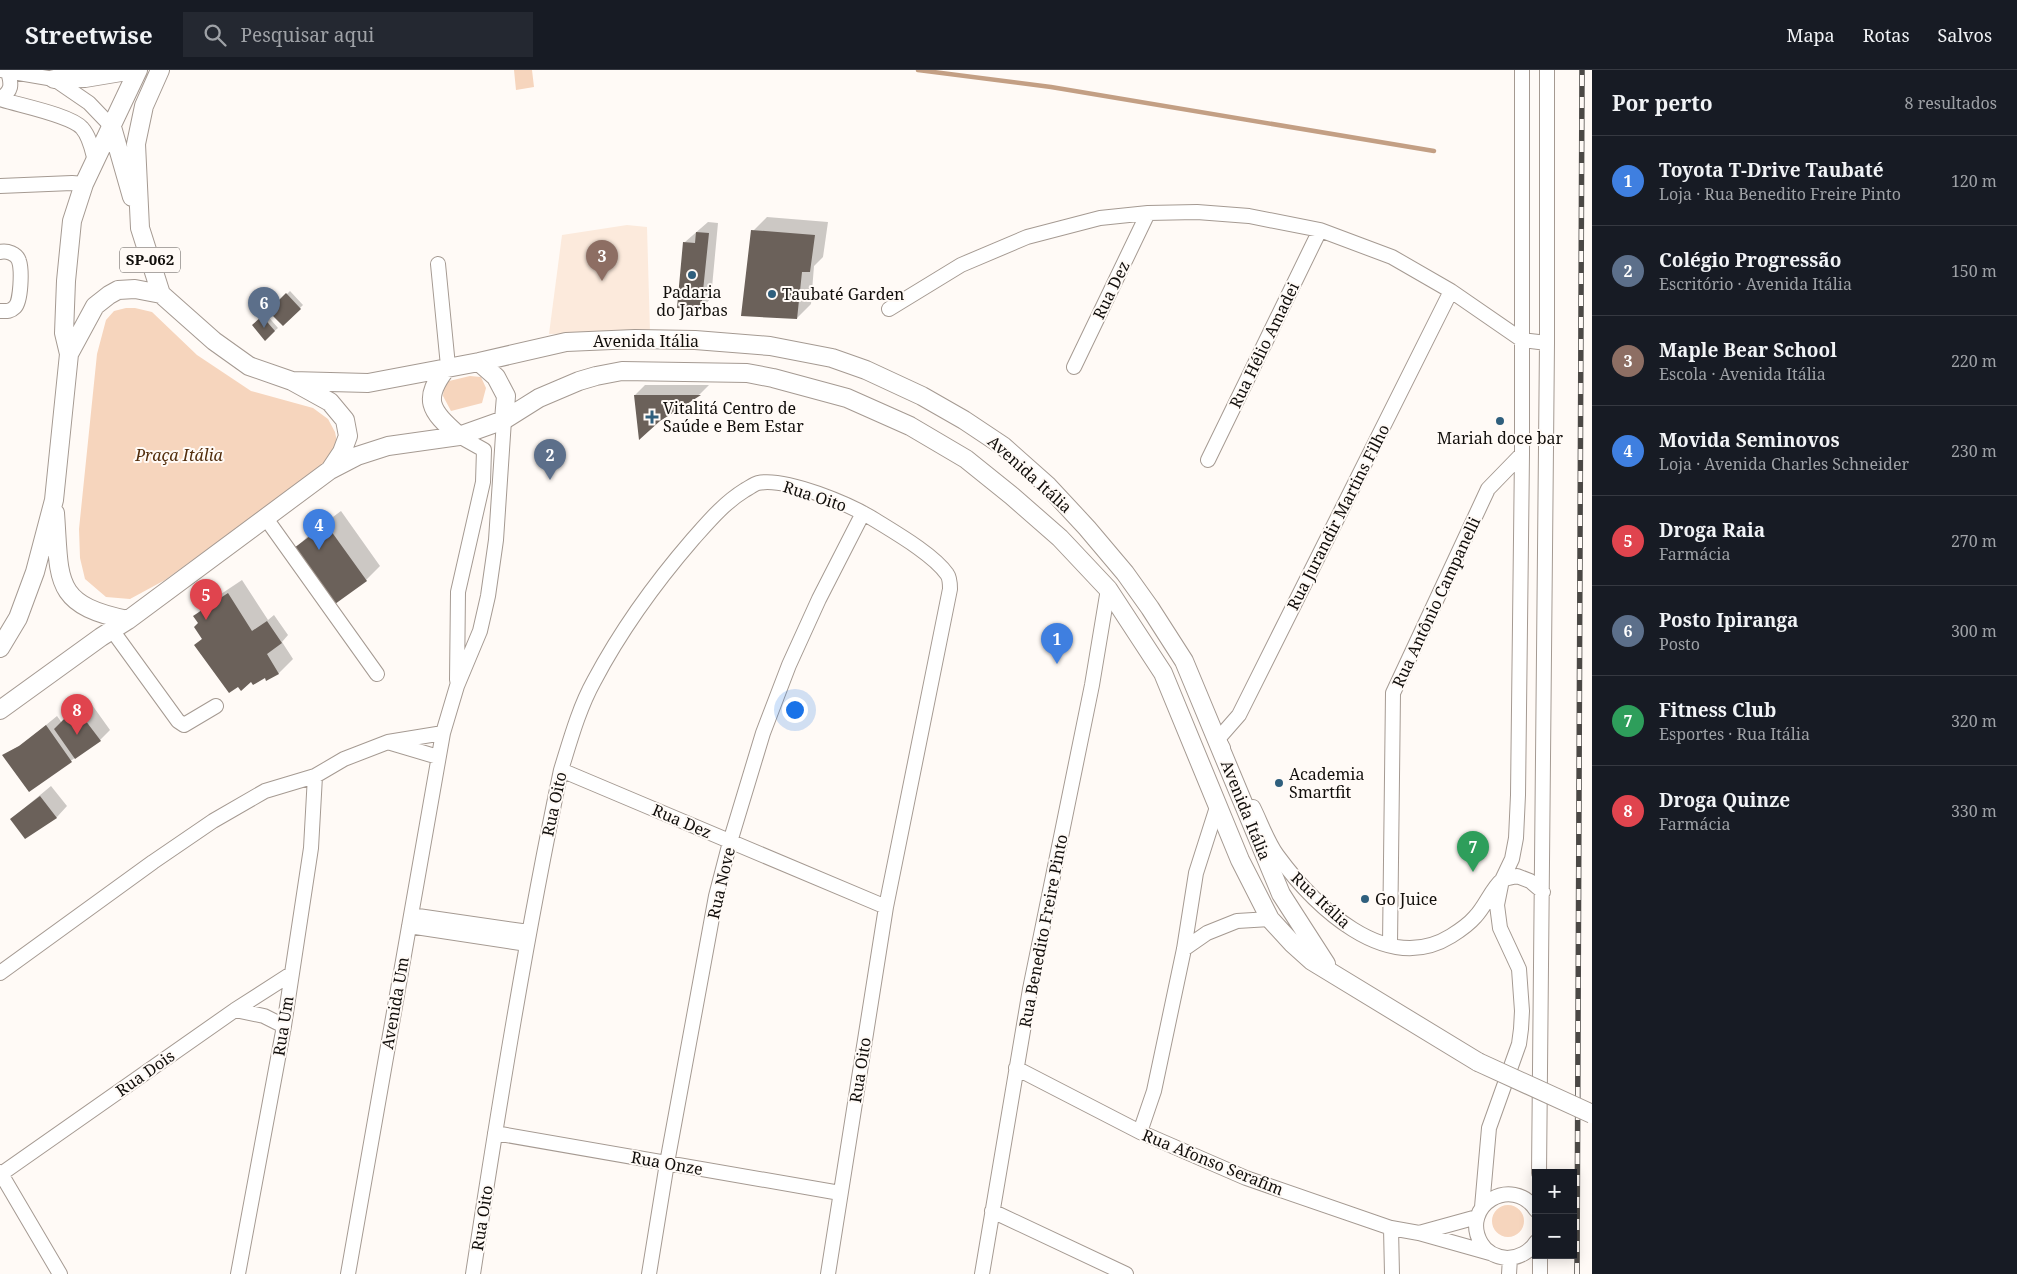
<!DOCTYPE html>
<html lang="pt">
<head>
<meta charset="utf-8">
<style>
	body { margin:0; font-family:"Noto Serif",serif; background:#242831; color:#f1f3f6 }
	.controls { position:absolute; right:15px; bottom:15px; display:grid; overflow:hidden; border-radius:0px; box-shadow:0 2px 12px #0003 }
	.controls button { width:45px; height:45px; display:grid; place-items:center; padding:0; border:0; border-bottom:1px solid #363941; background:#171b24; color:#f1f3f6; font:25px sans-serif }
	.you { position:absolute; left:794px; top:639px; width:18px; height:18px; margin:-12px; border:4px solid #fff; border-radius:50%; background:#1a73e8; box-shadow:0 0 0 8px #1a73e833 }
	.badge { display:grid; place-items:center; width:32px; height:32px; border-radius:50%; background:#7c3aed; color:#fff; font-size:16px; font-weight:700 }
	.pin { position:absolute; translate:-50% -41px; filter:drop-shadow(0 1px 2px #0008) }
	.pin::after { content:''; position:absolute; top:26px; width:18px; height:15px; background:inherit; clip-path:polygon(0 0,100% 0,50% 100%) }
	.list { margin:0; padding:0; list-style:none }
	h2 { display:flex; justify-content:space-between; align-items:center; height:65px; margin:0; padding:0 20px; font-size:21px }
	h2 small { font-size:16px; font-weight:400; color:#9ea1a6 }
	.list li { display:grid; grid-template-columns:32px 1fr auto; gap:15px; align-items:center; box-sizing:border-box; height:90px; padding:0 20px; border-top:1px solid #363941 }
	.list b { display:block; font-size:19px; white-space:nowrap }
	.list p { margin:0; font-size:16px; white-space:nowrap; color:#9ea1a6 }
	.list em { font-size:16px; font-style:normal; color:#9ea1a6 }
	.icon { flex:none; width:28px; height:28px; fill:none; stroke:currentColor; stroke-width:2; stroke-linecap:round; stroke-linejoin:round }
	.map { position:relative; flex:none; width:1592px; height:1204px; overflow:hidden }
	header { display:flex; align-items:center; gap:30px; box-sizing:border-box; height:70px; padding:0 25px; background:#171b24; border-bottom:1px solid #363941 }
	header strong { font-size:24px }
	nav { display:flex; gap:28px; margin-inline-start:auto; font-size:18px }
	.search { width:350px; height:45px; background:#242831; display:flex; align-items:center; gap:12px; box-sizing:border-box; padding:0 18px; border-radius:0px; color:#9ea1a6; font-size:19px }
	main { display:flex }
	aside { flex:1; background:#171b24 }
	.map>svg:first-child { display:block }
</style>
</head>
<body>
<header>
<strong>Streetwise</strong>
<div class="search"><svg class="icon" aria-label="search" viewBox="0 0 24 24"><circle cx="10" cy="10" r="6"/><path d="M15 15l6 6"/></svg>Pesquisar aqui</div>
<nav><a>Mapa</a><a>Rotas</a><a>Salvos</a></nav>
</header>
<main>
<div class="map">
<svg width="1592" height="1204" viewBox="0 0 1592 1204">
	<rect width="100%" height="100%" fill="#fffaf6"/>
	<!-- built -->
	<path fill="#fceadc" d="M627,155L647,157L650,262L549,264L562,165Z"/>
	<!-- green -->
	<path fill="#f6d5bd" d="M514,0H532L534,17L516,20Z
		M126,238H135L152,242L197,285L251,321L313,338L328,349L335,362L337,372L335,382L323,397L281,426L165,510L130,529L106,527L85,509L80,488L79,459L97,284L106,250L114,241Z
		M470,306L481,307L486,318L482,333L451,341L443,326L444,317L449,311Z
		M1492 1151a16 16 0 1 1 32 0a16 16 0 1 1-32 0Z"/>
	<!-- shadow -->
	<path fill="#0003" d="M767,147L828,152L823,187L814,196L811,234L797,248L753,161Z
		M708,152L718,153L711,228L701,239L685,172Z
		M290,221L303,235L283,255L270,241Z
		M266,244L278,258L265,269L256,252Z
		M645,315H709L700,324L660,350L635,325Z
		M341,441L380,496L366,510L296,478L310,464Z
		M242,510L268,550L274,545L288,565L282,572L293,589L279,603L267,609L266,607L196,575L203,568L200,553L195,546L209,532Z
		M90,632L110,660L100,670L44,710L7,683L24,673L57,646L62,653L78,637Z
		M51,716L67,736L57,747L25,767L11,749Z"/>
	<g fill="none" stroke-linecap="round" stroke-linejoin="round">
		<!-- stream -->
		<path stroke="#c39f84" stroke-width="4.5" d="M918,0L1051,17L1434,81"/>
	</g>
	<!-- building -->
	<path fill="#6b615a" d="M751,160L815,165L810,202H802L797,249L741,246Z
		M696,162L709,163L701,240L677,238L683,172L695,173Z
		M286,223L301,239L283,256L268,241Z
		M262,246L275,261L265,271L252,255Z
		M634,325H701L660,351L639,370Z
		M326,454L367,511L335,534L294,478Z
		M228,523L252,561L267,551L282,573L267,584L279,604L266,611L265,608L253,615L251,612L241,621L238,617L229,623L194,575L202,569L194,557L198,553L193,546Z
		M79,642L101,671L75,689L54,659L66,647Z
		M46,655L72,692L29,722L2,685L19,676Z
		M40,726L57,748L25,769L10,749Z"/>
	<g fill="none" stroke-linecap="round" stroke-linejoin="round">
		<!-- minor casing -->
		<g stroke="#a59a92" stroke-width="16">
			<path id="minor" d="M0,0L54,9L89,33L112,57
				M0,29C18,35 71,45 82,58C90,67 92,80 95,91
				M0,29C12,21 12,15 8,2
				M0,116L72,113L84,114
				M0,182C7,180 17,184 19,191C22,200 21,231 15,237C10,242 6,241 0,241
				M438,194L448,296
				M889,239L961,195L1027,167L1100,148L1148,143L1197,142L1249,146L1320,160L1392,187L1451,221L1522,270L1547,273
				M1074,297L1148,143
				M1208,390L1320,160
				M265,447L377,604
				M112,560L178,651L184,655L216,636
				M457,610L458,522L483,412L484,380L459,366
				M391,673L438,687
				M1223,678L1218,669L1239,645L1451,221
				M561,700L886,837
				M1253,737C1261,753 1267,771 1277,785C1313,834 1385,907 1451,866C1459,861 1469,854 1475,847C1485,837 1492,818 1502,810C1506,808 1513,807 1517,806L1530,811L1543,822
				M411,845L529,862
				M409,856L527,874
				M1390,875L1393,623L1488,419L1522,384
				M1184,879L1207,863L1237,851L1270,849
				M0,903L153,792L213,751L265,721L315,706L344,689L388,672L443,663
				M235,940L264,946L284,956
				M1016,998L1140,1062L1246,1108L1391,1158L1419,1163L1490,1183
				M1140,1062L1154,1021L1184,879L1196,803L1218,734
				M495,1063L840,1123
				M0,1102L60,1204
				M1539,1103L1547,273V0
				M1,1104L235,940L291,904
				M1482,1137L1489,1058L1519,974L1521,959L1522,941L1519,899L1500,858L1497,835L1502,810L1512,789L1516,768L1518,725L1522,384V0
				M1536,1140C1512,1104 1460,1136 1481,1173C1486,1182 1496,1187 1507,1188C1518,1188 1530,1182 1536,1172
				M992,1141L1126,1204
				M1391,1158L1392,1204
				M1419,1163L1477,1147
				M238,1204L284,956L311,778L315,706
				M348,1204L443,663L457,616L480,561L488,526L496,470L504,350
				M473,1204C499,1035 526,867 561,700C570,671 579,638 594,611C621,560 655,513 693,469C709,451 724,433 745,420C749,418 754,414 758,413C786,407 851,435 875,450C896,463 934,485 947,504C950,508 950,514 950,519L886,837L828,1204
				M649,1204L667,1093L716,826L730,772L763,663L789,595L819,529L863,443
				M982,1204L1030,919L1092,615L1108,519
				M1509,1204L1510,1188
				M1540,1204V1185"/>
		</g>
		<!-- major casing -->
		<g stroke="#a59a92" stroke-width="20">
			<path id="major" d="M54,9L85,8L133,0
				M112,57L132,127
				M69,284L95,236L109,225L118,220L135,219L161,224
				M479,292L496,307L506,326L504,350
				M448,296C421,330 430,340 459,366
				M292,311L368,313L479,292L566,272L635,269L695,270L770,276L832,288L866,300L922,326L964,350L1003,376L1048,416L1087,458L1125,503L1150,538L1184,591L1281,824L1326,894
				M330,400L357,386L388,376L459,366L504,350L539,328L579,311L596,306L622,301L747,303L773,308L847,328L910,356L966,389L1012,426L1060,468L1108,519L1163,603L1240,790L1270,849L1292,873L1312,891L1478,992
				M55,443C60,510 52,535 128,550
				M0,578L18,548L35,502L54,430L69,284L64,263L66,211L72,151L84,114L138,0
				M0,640L101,567L128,550L330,400L342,382L348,366L345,350L330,332L292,311L249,296L214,271L161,224L140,158L136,74L144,36L160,0"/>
		</g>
		<!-- minor -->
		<use href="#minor" stroke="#fff" stroke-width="14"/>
		<!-- major -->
		<use href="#major" stroke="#fff" stroke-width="18"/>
		<!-- rail casing -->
		<g stroke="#4b4845" stroke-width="5.5">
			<path id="rail" d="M1577,1204L1582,0"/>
		</g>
		<!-- rail -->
		<use href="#rail" stroke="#fffaf6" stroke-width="4" stroke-dasharray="11" stroke-linecap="butt"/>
		<!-- major-bridge casing -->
		<g stroke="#a59a92" stroke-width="20" stroke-linecap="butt">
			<path id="major-bridge" d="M1478,992L1592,1044"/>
		</g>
		<!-- major-bridge -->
		<use href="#major-bridge" stroke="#fff" stroke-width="18"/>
	</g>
	<!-- markers -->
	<g fill="#2f5f7d" stroke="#fffaf6" stroke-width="2">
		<circle cx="692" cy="205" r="5"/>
		<circle cx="772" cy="224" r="5"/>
		<path d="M649.5 339.5h5v5h5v5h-5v5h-5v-5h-5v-5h5z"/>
		<circle cx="1500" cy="351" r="5"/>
		<circle cx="1279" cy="713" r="5"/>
		<circle cx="1365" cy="829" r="5"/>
	</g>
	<g text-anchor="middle" stroke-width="4" stroke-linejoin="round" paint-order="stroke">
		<!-- shield labels -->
		<rect fill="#fffaf6" stroke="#585552" stroke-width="1" x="120" y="177.5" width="60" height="25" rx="4"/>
		<g font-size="15" font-weight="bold" fill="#110e0b">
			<text x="150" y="195">SP-062</text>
		</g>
		<!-- street labels -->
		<g font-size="16" fill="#110e0b" stroke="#fffaf6">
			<text transform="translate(1111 220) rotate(-64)" y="6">Rua Dez</text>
			<text x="646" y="277">Avenida Itália</text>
			<text transform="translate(1264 275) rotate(-64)" y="6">Rua Hélio Amadei</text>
			<text transform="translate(1030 404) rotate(42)" y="6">Avenida Itália</text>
			<text transform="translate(815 426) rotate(18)" y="6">Rua Oito</text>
			<text transform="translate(1338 447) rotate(-63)" y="6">Rua Jurandir Martins Filho</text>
			<text transform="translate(1436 532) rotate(-65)" y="6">Rua Antônio Campanelli</text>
			<text transform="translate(554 734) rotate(-78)" y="6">Rua Oito</text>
			<text transform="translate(1246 740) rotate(68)" y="6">Avenida Itália</text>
			<text transform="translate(682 751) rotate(23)" y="6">Rua Dez</text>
			<text transform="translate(721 813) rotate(-77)" y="6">Rua Nove</text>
			<text transform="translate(1321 830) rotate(43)" y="6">Rua Itália</text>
			<text transform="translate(1043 861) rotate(-79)" y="6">Rua Benedito Freire Pinto</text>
			<text transform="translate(395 933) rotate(-80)" y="6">Avenida Um</text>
			<text transform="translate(283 956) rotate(-81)" y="6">Rua Um</text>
			<text transform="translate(860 1000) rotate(-81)" y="6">Rua Oito</text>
			<text transform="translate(145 1003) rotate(-35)" y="6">Rua Dois</text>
			<text transform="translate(1213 1092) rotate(22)" y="6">Rua Afonso Serafim</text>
			<text transform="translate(667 1093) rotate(10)" y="6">Rua Onze</text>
			<text transform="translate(482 1148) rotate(-81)" y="6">Rua Oito</text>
		</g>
		<!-- poi labels -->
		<g font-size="16" fill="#110e0b" stroke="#fffaf6" text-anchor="start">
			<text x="692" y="228" text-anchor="middle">Padaria<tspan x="692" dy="18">do Jarbas</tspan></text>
			<text x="782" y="230">Taubaté Garden</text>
			<text x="663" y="344">Vitalitá Centro de<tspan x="663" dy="18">Saúde e Bem Estar</tspan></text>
			<text x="1500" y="374" text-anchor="middle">Mariah doce bar</text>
			<text x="1289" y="710">Academia<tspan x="1289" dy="18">Smartfit</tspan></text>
			<text x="1375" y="835">Go Juice</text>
		</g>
		<!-- park labels -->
		<g font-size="16" font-style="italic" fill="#532e0d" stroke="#fffaf6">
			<text x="179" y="391">Praça Itália</text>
		</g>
	</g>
</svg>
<div class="controls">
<button>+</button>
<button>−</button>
</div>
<div class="you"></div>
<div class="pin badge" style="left:1057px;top:594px;background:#3f7fe0">1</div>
<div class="pin badge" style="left:550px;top:410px;background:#5c6f8a">2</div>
<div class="pin badge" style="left:602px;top:211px;background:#8d6e63">3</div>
<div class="pin badge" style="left:319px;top:480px;background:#3f7fe0">4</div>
<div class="pin badge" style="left:206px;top:550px;background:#e0444e">5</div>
<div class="pin badge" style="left:264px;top:258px;background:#5c6f8a">6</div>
<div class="pin badge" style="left:1473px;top:802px;background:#2e9e5b">7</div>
<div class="pin badge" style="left:77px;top:665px;background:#e0444e">8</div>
</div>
<aside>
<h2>Por perto<small>8 resultados</small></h2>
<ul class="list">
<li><span class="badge" style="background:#3f7fe0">1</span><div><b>Toyota T-Drive Taubaté</b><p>Loja · Rua Benedito Freire Pinto</p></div><em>120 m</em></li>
<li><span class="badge" style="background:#5c6f8a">2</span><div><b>Colégio Progressão</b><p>Escritório · Avenida Itália</p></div><em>150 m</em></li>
<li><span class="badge" style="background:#8d6e63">3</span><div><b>Maple Bear School</b><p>Escola · Avenida Itália</p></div><em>220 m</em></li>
<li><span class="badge" style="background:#3f7fe0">4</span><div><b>Movida Seminovos</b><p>Loja · Avenida Charles Schneider</p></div><em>230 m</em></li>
<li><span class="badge" style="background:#e0444e">5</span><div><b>Droga Raia</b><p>Farmácia</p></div><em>270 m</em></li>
<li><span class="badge" style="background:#5c6f8a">6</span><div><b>Posto Ipiranga</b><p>Posto</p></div><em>300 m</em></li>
<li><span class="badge" style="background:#2e9e5b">7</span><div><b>Fitness Club</b><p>Esportes · Rua Itália</p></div><em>320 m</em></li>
<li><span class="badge" style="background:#e0444e">8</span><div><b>Droga Quinze</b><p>Farmácia</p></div><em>330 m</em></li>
</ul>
</aside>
</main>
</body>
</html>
